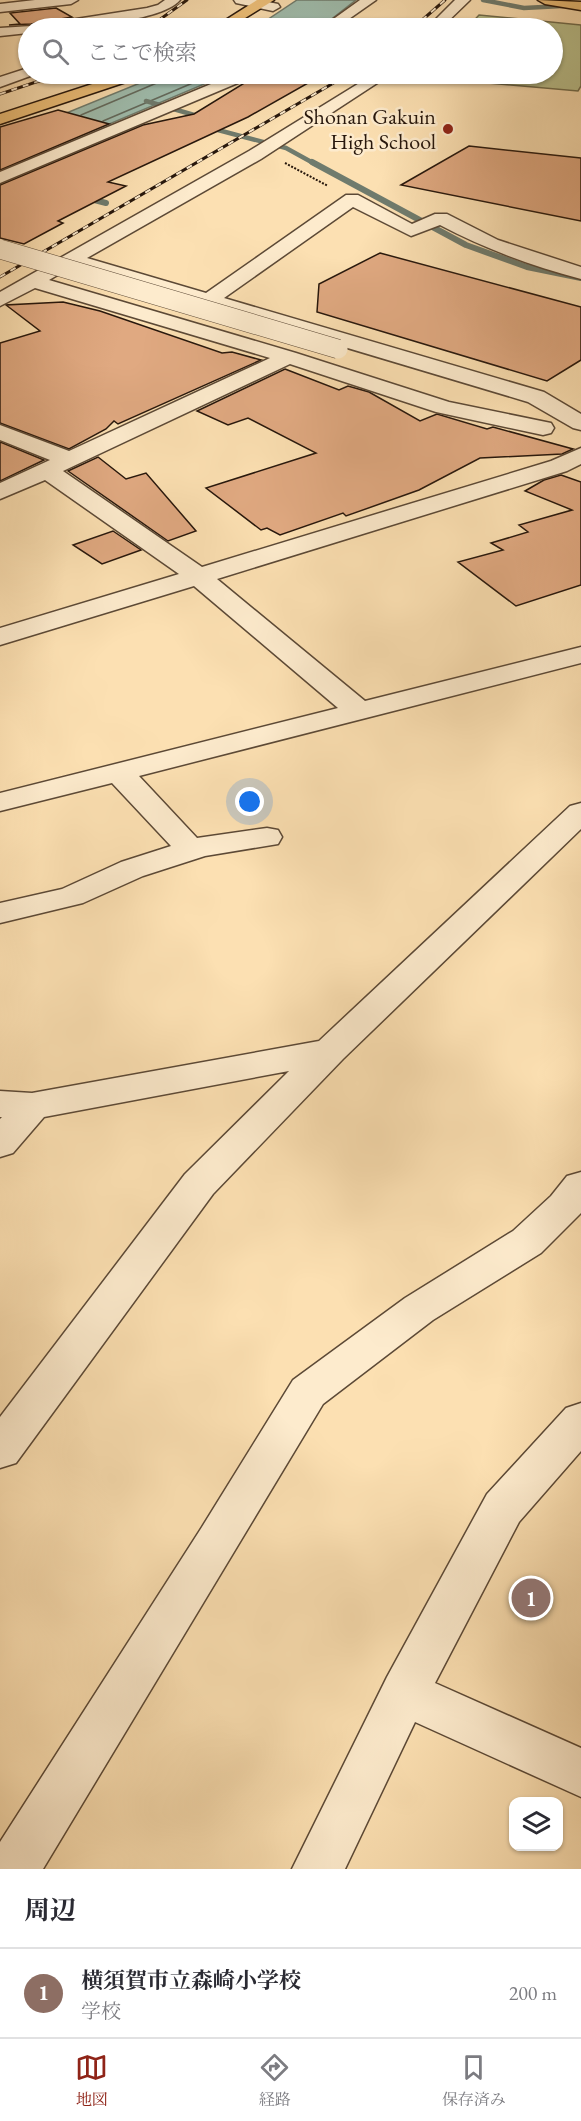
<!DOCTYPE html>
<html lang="ja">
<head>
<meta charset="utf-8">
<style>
	body { margin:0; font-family:"EB Garamond","Noto Serif JP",serif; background:#f7f7f7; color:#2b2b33 }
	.controls { position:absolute; right:18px; bottom:18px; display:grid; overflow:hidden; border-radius:12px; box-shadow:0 2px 4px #0004 }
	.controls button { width:54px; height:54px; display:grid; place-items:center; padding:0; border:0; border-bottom:2px solid #e1e1e2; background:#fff; color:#2b2b33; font:30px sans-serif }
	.you { position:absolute; left:250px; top:802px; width:21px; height:21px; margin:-15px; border:4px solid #fff; border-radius:50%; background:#1a73e8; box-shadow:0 0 0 9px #1a73e833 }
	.badge { display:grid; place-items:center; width:39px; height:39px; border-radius:50%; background:#8f2418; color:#fff; font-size:20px; font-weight:700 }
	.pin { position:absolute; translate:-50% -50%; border:3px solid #fff; box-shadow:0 2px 6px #0006 }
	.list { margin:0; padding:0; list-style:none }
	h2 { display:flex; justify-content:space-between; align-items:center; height:78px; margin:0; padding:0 24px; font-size:26px }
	h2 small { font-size:20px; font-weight:400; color:#7c7c81 }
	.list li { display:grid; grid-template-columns:39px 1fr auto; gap:18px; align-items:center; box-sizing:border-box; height:90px; padding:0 24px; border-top:2px solid #e1e1e2 }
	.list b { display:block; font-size:22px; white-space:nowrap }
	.list p { margin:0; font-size:20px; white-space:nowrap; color:#7c7c81 }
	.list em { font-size:20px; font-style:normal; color:#7c7c81 }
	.icon { flex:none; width:33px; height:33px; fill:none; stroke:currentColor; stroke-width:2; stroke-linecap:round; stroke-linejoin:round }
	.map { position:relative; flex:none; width:581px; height:1869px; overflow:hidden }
	.search { position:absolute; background:#fff; box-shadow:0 2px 4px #0004; left:18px; right:18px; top:18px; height:66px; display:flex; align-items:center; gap:15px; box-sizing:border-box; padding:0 21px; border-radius:33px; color:#7c7c81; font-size:22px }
	.sheet { height:168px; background:#fff }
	nav { display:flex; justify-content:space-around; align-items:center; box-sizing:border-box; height:84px; border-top:2px solid #e1e1e2; background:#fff; font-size:16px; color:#7c7c81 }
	nav a { display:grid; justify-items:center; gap:3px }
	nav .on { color:#8f2418 }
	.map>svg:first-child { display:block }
</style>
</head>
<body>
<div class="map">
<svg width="581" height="1869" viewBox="0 0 581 1869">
	<rect width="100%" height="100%" fill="#fce0b2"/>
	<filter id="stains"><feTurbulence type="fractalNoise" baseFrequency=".00333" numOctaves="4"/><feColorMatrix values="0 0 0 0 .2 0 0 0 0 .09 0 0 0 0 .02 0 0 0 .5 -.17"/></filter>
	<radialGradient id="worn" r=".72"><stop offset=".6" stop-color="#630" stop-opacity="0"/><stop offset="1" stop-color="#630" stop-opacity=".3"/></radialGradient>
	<!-- green -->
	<path fill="#bbc38f" stroke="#716d4e" stroke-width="1.5" d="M479,15L581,25V86L578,91L421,77L424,74H552V28H467Z"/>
	<!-- water -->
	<path fill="#9fbdae" stroke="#6f7b6d" stroke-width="1.5" d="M297,0H356L320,28H255Z
		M162,74H228L0,170V140Z"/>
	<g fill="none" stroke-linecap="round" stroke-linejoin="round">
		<!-- shore -->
		<path stroke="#636a5d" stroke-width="1.5" d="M81,115L159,82L163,74
			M103,121L214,74"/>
		<!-- stream-far1 -->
		<path stroke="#6f7b6d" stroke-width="4.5" d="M483,0L524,8L581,5
			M146,101L201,117L218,130L286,148L315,164"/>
		<!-- stream -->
		<path stroke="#6f7b6d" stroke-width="6" d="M312,162L466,245L527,267L581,278
			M83,197L106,203"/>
	</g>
	<!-- building -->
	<path fill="#e0a981" stroke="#27170c" stroke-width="1.5" d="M56,8L72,17L31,24L9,25L20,24L10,13Z
		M259,74H324L248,117L108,182L126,186L58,221L63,223L24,244L0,238V185L143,125L194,114Z
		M58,110L109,124L0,170V127Z
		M469,146L581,158V221L401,185Z
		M380,253L581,307V360L547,381L317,312L319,284Z
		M63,302L100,311L222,353L232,352L261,360L118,424L114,421L106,429L69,449L0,423V343L40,331L6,305Z
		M285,369L339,390L348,386L369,392L420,421L437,414L487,429L493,427L573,449L562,454L480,458L419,490L346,516L343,513L280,535L267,528L261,530L206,488L316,453L248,418L228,425L197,411Z
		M0,442L44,460L0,481Z
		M98,457L126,479L146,473L196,531L168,541L68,471Z
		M561,475L581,482V585L516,606L458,562L503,550L491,543L528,532L519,525L572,510L525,491L544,480Z
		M113,531L141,550L102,564L73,545Z"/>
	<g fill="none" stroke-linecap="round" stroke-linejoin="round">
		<!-- minor casing -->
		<g stroke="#5c4936" stroke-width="3">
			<path id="minor" d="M35,0H78L71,4L0,12V4Z
				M165,0H180C160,24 60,28 28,28V33L0,36V28L31,26L147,8L158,5Z
				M234,0H259L278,4L280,7L273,11L236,3Z
				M360,0H376L336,28H321Z
				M455,0H470L441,28H427Z
				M28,68V74H34L33,75L0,87V77Z
				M235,74H254L252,77L0,183V172Z
				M374,74H391L261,159L87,258L206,293L346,195H358L412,224L435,214H447L498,240L581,267V279C531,266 486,249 440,225L411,236L353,207L224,298L544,392L581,414V430L573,428L528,402L73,266L49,280L296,353L449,402L551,423L554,428L551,433L543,435L436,412L290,364L63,471L202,567L551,461L581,448V464L567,471L217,579L365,701L581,647V663L139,776L197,838L267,828L278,830L282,837L278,844L205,856L143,876L83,903L0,923V903L62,889L121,862L171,846L112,783L0,811V793L338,708L194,586L0,645V628L179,574L45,480L0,499V483L50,460L0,440V425L69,451L270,358L35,288L0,306V292L249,151Z
				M581,803V829L343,1059L213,1194L16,1463L0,1468V1417L185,1174L289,1071L44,1117L13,1153L0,1157V1119L2,1117H0V1091L32,1093L319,1041L570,806Z
				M581,1172V1213L541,1253L433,1320L323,1404L43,1869H0V1842L202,1527L293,1380L405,1298L513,1231L551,1196L567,1176Z
				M581,1403V1451L519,1522L435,1683L581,1748V1797L415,1722L345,1869H292L387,1677L487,1494L566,1408Z"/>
		</g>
		<!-- highway casing -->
		<g stroke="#27170c" stroke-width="3">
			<path id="highway" d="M257,0H274L229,28H213Z
				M538,0L581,2V10L545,4Z
				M123,74H143L141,77L0,124V114Z"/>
		</g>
		<!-- path -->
		<path stroke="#27170c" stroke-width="2" stroke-dasharray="2 1.5" stroke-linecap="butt" d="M285,163L328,186"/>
		<!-- minor -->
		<use href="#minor" fill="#fdebcd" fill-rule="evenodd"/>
		<!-- highway -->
		<use href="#highway" fill="#eec079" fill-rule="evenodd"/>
		<!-- rail casing -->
		<g stroke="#27170c" stroke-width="3">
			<path id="rail" d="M148,28L187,0
				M413,28L445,0
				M0,94L60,74
				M0,277L349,74"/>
		</g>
		<!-- rail -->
		<use href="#rail" stroke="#fdebcd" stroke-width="2" stroke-dasharray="6" stroke-linecap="butt"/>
		<!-- minor-bridge casing -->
		<g stroke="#5c4936" stroke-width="20" stroke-linecap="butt">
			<path id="minor-bridge" d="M0,249L338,349"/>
		</g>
		<!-- minor-bridge -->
		<use href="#minor-bridge" stroke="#fdebcd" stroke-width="19"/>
	</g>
	<!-- markers -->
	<circle fill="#8f2418" stroke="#fdebcd" stroke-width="2" cx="448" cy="129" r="6"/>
	<g text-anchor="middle" stroke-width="5" stroke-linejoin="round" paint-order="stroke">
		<!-- far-poi labels -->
		<g font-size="22" fill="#27170c" stroke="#fdebcd" text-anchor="end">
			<text x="436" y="124">Shonan Gakuin<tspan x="436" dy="25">High School</tspan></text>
		</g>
	</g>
	<rect width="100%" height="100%" filter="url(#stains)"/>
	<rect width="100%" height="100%" fill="url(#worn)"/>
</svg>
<div class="controls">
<button><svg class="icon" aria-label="layers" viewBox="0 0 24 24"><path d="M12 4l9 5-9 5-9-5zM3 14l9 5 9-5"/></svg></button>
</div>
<div class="you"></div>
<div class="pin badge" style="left:531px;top:1598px;background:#8d6e63">1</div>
<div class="search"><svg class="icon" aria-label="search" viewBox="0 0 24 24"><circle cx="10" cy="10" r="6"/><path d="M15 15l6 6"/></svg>ここで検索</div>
</div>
<section class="sheet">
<h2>周辺<small></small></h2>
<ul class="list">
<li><span class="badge" style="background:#8d6e63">1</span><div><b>横須賀市立森崎小学校</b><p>学校</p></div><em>200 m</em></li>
</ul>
</section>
<nav>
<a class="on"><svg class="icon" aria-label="map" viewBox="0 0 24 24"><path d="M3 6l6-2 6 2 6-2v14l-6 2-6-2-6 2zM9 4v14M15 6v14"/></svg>地図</a>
<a><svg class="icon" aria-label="directions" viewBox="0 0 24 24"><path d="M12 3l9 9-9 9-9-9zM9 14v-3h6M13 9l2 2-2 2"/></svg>経路</a>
<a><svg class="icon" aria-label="saved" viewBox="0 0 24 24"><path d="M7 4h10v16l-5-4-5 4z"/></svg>保存済み</a>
</nav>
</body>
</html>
